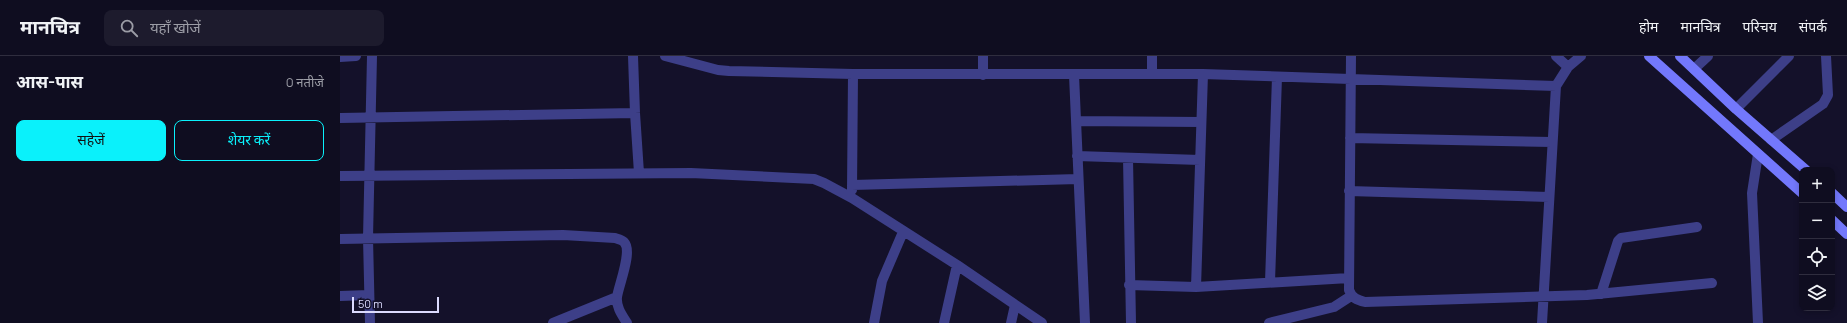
<!DOCTYPE html>
<html lang="hi">
<head>
<meta charset="utf-8">
<style>
	body { margin:0; font-family:Manrope,"Noto Sans Devanagari",sans-serif; background:#1d1b2d; color:#f1f3f6 }
	.controls { position:absolute; right:12px; bottom:12px; display:grid; overflow:hidden; border-radius:8px; box-shadow:0 2px 6px #0003 }
	.controls button { width:36px; height:36px; display:grid; place-items:center; padding:0; border:0; border-bottom:1px solid #2f2d3e; background:#0f0d20; color:#f1f3f6; font:20px sans-serif }
	.scale { position:absolute; left:12px; bottom:10px; width:87px; box-sizing:border-box; padding-left:4px; border:2px solid #dcdbfe; border-top:0; font-size:11px; line-height:14px; white-space:nowrap; color:#dcdbfe; -webkit-text-stroke:3px #14112a; paint-order:stroke }
	.list { margin:0; padding:0; list-style:none }
	h2 { display:flex; justify-content:space-between; align-items:center; height:52px; margin:0; padding:0 16px; font-size:17px }
	h2 small { font-size:13px; font-weight:400; color:#9b9ca5 }
	.actions { display:flex; gap:8px; padding:12px 16px }
	.actions a { flex:1; padding:9px 0; border:1px solid #0af1fb; border-radius:8px; text-align:center; font-size:14px; color:#0af1fb }
	.actions .main { background:#0af1fb; color:#111 }
	.icon { flex:none; width:22px; height:22px; fill:none; stroke:currentColor; stroke-width:2; stroke-linecap:round; stroke-linejoin:round }
	.map { position:relative; flex:none; width:1507px; height:267px; overflow:hidden }
	header { display:flex; align-items:center; gap:24px; box-sizing:border-box; height:56px; padding:0 20px; background:#0f0d20; border-bottom:1px solid #2f2d3e }
	header strong { font-size:19px }
	nav { display:flex; gap:22px; margin-inline-start:auto; font-size:14px }
	.search { width:280px; height:36px; background:#1d1b2d; display:flex; align-items:center; gap:10px; box-sizing:border-box; padding:0 14px; border-radius:8px; color:#9b9ca5; font-size:15px }
	main { display:flex }
	aside { flex:1; background:#0f0d20 }
	.map>svg:first-child { display:block }
</style>
</head>
<body>
<header>
<strong>मानचित्र</strong>
<div class="search"><svg class="icon" aria-label="search" viewBox="0 0 24 24"><circle cx="10" cy="10" r="6"/><path d="M15 15l6 6"/></svg>यहाँ खोजें</div>
<nav><a>होम</a><a>मानचित्र</a><a>परिचय</a><a>संपर्क</a></nav>
</header>
<main>
<aside>
<h2>आस-पास<small>0 नतीजे</small></h2>
<ul class="list">
</ul>
<div class="actions"><a class="main">सहेजें</a><a>शेयर करें</a></div>
</aside>
<div class="map">
<svg width="1507" height="267" viewBox="0 0 1507 267">
	<rect width="100%" height="100%" fill="#14112a"/>
	<g fill="none" stroke-linecap="round" stroke-linejoin="round">
		<!-- minor -->
		<path stroke="#3d3f88" stroke-width="10" d="M293,0L295,57L299,117
			M325,0L378,14L389,15L513,18H863L1216,30
			M812,0V18
			M1011,0L1009,234C1012,242 1017,244 1025,246L1247,239L1372,227
			M1216,0L1228,11
			M0,1L16,0
			M1354,13L1368,0
			M643,19V0
			M734,19L745,267
			M1396,53L1449,0
			M0,62L295,57
			M736,65L861,66
			M1010,82L1212,86
			M1431,84L1483,48L1488,39L1486,0
			M1418,98L1412,137L1418,267
			M737,100L860,104
			M788,102L791,267
			M0,120L351,117L474,123L484,127L512,142L617,209L702,267
			M512,129L738,123
			M512,134L513,18
			M1009,135L1209,141
			M0,183L223,179L275,182C278,183 282,184 284,186C293,195 279,228 277,241C276,251 282,259 287,267
			M930,226L937,21
			M789,229L856,231L1009,222
			M856,231L863,18
			M1261,238L1278,185L1281,182L1357,171
			M0,240L29,239
			M30,267L28,182L32,0
			M213,267L277,241
			M534,267L542,225L563,176
			M604,267L617,209
			M671,267L675,249
			M929,267L994,251L1011,240
			M1202,267L1216,30L1228,11L1241,0"/>
		<!-- secondary -->
		<path stroke="#7378fc" stroke-width="10" d="M1309,0L1462,137
			M1340,0L1396,53L1466,114
			M1492,137L1507,151
			M1492,164L1507,178"/>
	</g>
</svg>
<div class="controls">
<button>+</button>
<button>−</button>
<button><svg class="icon" aria-label="locate" viewBox="0 0 24 24"><circle cx="12" cy="12" r="6"/><path d="M12 2v4M12 18v4M2 12h4M18 12h4"/></svg></button>
<button><svg class="icon" aria-label="layers" viewBox="0 0 24 24"><path d="M12 4l9 5-9 5-9-5zM3 14l9 5 9-5"/></svg></button>
</div>
<div class="scale">50 m</div>
</div>
</main>
</body>
</html>
